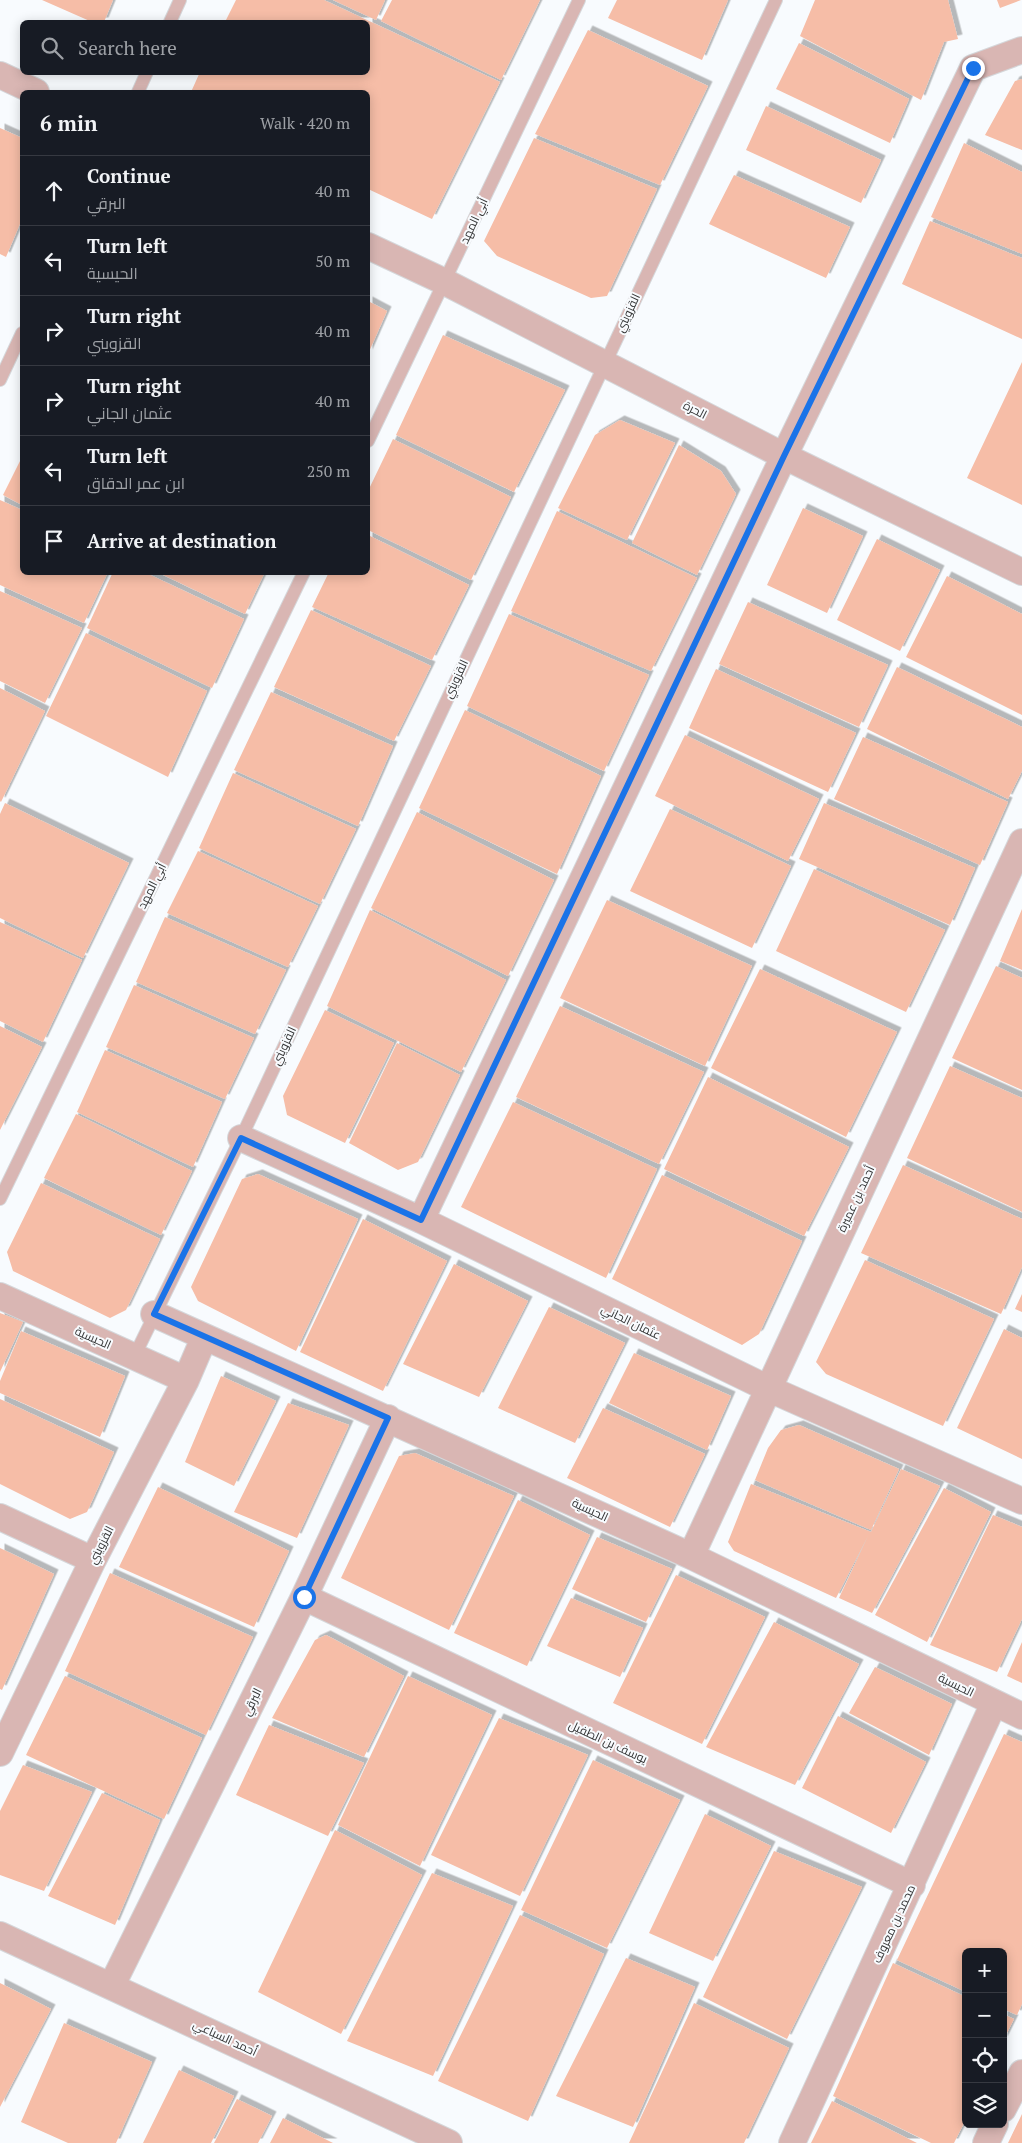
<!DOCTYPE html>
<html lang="en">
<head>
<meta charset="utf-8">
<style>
	body { margin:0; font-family:"PT Serif",Cairo,serif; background:#20242c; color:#f1f3f6 }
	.controls { position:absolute; right:15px; bottom:15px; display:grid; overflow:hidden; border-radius:8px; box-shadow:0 2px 12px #0003 }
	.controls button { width:45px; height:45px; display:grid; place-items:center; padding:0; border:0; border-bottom:1px solid #363941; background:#171b24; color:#f1f3f6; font:25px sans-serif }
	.stop { position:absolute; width:15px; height:15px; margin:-11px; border:4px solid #1a73e8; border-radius:50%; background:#fff }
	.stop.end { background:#1a73e8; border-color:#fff; box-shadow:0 1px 5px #0008 }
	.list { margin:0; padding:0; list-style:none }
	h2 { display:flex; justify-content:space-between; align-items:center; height:65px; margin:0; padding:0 20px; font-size:21px }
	h2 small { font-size:16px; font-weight:400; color:#9ea1a6 }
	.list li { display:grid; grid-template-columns:32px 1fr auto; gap:15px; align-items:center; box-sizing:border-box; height:70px; padding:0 20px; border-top:1px solid #363941 }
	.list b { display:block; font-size:19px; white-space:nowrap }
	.list p { margin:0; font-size:16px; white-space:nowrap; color:#9ea1a6 }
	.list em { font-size:16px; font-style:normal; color:#9ea1a6 }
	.icon { flex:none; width:28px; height:28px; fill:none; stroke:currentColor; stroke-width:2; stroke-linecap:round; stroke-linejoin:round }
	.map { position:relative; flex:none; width:1022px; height:2143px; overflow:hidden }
	.search { position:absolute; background:#171b24; box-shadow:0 2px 12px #0003; left:20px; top:20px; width:350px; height:55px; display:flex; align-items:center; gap:12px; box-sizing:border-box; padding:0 18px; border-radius:8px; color:#9ea1a6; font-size:19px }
	.panel { position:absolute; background:#171b24; box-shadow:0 2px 12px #0003; left:20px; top:90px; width:350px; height:485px; border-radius:8px }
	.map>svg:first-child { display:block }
</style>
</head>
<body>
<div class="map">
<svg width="1022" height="2143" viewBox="0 0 1022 2143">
	<defs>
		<filter id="shadow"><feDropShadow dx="4.5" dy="-4.5" stdDeviation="0" flood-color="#0004"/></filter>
	</defs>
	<rect width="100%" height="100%" fill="#f8fbfe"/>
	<!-- building -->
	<path fill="#f6bda7" filter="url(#shadow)" d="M42,0H113L104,22H92Z
		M236,0H324L500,82L432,219L368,189V92H191L200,72H368V22H225Z
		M333,0H385L376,20Z
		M392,0H540L501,80L381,21Z
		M617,0H728L702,60L608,18Z
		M815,0H948L958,39L944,42L921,100L800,36Z
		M997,0H1021L1000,8Z
		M588,30L708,86L660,185L535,134Z
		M799,43L909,99L890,143L776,89Z
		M1022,79V150L985,135L1015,81Z
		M766,106L881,160L861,203L746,150Z
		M0,128L22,138V219L6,257L0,254Z
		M534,138L657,189L607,296L591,298L497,256L484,241Z
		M964,143L1022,172V254L931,217Z
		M734,175L850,227L826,278L709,224Z
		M930,221L1022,258V339L902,284Z
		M368,301L387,311L368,354Z
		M443,335L565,390L514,492L396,435Z
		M1022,362V505L967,478Z
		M620,420L675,443L627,540L558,508L595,435Z
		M393,439L511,497L471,580L368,530V491Z
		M679,445L721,471L736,494L697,575L632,543Z
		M22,457V505L3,495Z
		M0,500L22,510V572H108L84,623L0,585Z
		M803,508L863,536L827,613L767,585Z
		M557,511L697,578L651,671L511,611Z
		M368,535L469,585L432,660L312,607L329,572H368Z
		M877,539L940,570L900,651L837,620Z
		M113,572H144L244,619L212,688L87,628Z
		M157,572H265L245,614Z
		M947,576L1022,614V715L906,657Z
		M0,591L82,628L45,703L0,681Z
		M748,602L888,665L859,727L719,664Z
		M311,610L431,666L394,741L274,687Z
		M509,614L649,675L604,771L467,706Z
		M86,633L207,691L168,777L46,716Z
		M897,667L1022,727V771L1008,799L867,729Z
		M716,669L856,733L828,792L689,728Z
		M0,688L45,711L1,802L0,801Z
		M271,692L393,746L358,826L234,770Z
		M465,710L601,776L557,874L419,808Z
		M685,735L819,799L788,861L655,796Z
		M863,737L1008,802L980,865L834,799Z
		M233,773L356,829L320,904L199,848Z
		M5,803L129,863L83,958L0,918V814Z
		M824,803L975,868L950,925L799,859Z
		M670,809L791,866L752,948L630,891Z
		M417,812L554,880L508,976L371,908Z
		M198,851L318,906L288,967L167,913Z
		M814,869L945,930L906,1012L776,951Z
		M607,900L752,966L705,1066L560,998Z
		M1022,909V970L1000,961Z
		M370,910L506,980L461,1072L327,1006Z
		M165,917L286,970L255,1034L136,982Z
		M0,922L82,960L43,1042L0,1021Z
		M996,966L1022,978V1090L952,1058Z
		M760,969L897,1032L846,1137L711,1068Z
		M134,985L254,1038L225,1099L106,1047Z
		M560,1006L704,1072L659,1164L516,1097Z
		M325,1010L394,1043L345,1143L287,1115L283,1096Z
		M0,1026L42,1047L0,1130Z
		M397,1043L460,1075L418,1162L398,1170L349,1143Z
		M105,1050L222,1102L193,1167L77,1112Z
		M950,1066L1022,1098V1212L907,1158Z
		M708,1077L849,1147L804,1236L664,1169Z
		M513,1102L657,1169L606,1278L461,1207Z
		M76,1114L192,1171L161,1235L44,1178Z
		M903,1165L1022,1219V1267L1001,1314L861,1253Z
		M258,1174L358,1219L296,1351L198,1301L191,1287L242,1179Z
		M662,1175L802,1241L759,1334L742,1345L612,1279Z
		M41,1183L160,1239L126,1310L110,1318L13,1271L7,1252Z
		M363,1219L447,1261L383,1391L300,1352Z
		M865,1260L994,1319L943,1426L826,1374L816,1362Z
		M454,1264L528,1301L479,1397L403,1364Z
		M1022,1294V1312L1015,1309Z
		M549,1307L625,1343L575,1443L498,1408Z
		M0,1313L23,1322L0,1372Z
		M1004,1329L1022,1338V1459L957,1428Z
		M21,1331L125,1376L100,1437L0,1393V1381Z
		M634,1353L731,1396L707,1450L609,1403Z
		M221,1376L276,1401L234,1486L185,1462Z
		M0,1399L114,1452L87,1512L70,1519L0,1484Z
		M288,1403L349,1425L297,1538L234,1512Z
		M603,1408L705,1454L670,1527L567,1478Z
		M799,1425L899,1469L871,1530L755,1480L768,1448L781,1430Z
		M415,1453L514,1496L449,1630L341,1578L399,1456Z
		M901,1469L940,1486L872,1613L839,1598L868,1536L836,1598L734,1551L728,1542L751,1484L871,1532Z
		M158,1487L289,1551L254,1627L119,1567Z
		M944,1488L991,1512L927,1642L875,1615Z
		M518,1500L590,1535L527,1666L454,1633Z
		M993,1515L1022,1527V1619L997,1672L930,1645Z
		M597,1537L672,1569L646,1622L572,1589Z
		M0,1548L54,1574L2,1690L0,1689Z
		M110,1573L253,1637L206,1735L65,1671Z
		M676,1575L765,1617L702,1744L613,1703Z
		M571,1598L643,1628L620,1677L547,1646Z
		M774,1622L859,1664L795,1785L706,1747Z
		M326,1635L404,1676L364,1757L272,1718L315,1640Z
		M1022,1642V1683L1007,1676Z
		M875,1667L952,1704L929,1755L849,1713Z
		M65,1676L202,1738L164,1819L26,1755Z
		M408,1676L492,1715L420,1866L338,1825Z
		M838,1716L926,1762L891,1833L802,1788Z
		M499,1718L588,1755L520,1896L431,1855Z
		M269,1725L364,1763L328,1836L236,1795Z
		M1004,1734L1022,1742V2004L1017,2015L1003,2009V1952H966V1992L897,1960Z
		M593,1760L680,1800L607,1948L521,1910Z
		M23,1765L92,1792L44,1891L0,1875V1811Z
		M102,1793L160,1820L115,1925L48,1896Z
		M705,1814L771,1846L713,1961L649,1933Z
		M335,1830L422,1875L341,2034L258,1992Z
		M774,1851L862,1887L787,2039L703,1997Z
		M432,1873L513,1906L433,2076L347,2041Z
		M520,1915L604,1954L528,2121L438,2081Z
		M626,1958L695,1987L633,2127L556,2096Z
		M893,1963L966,1997V2119L954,2143H931L833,2096Z
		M0,1983L51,2009L0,2107Z
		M694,2003L789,2048L744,2143H629Z
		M1003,2014L1014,2019L1003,2041Z
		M64,2023L152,2062L116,2143H68L21,2122Z
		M179,2070L234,2096L211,2143H143Z
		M237,2099L272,2116L258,2143H214Z
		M832,2101L917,2143H811Z
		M1022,2114V2143H1008Z
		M283,2118L333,2143H270Z"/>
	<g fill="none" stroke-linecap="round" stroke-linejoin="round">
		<!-- lane casing -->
		<g stroke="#d5d7da" stroke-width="14">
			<path id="lane" d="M170,22L180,0
				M138,92L147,72
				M0,380L22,333
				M368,441L579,0
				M0,1199L304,572
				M134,1357L241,1138L776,0"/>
		</g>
		<!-- street casing -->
		<g stroke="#d5d7da" stroke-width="28">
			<path id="street" d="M0,75L36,92
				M368,246L445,282L784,456L1022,572
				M241,1138L421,1220L767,1388L1022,1501
				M421,1220L784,456L973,68L1022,50
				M0,1296L186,1380
				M154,1314L691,1556L1022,1716
				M0,1517L93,1560
				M691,1556L1022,842
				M304,1597L912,1885
				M0,1753L93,1560L186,1380L204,1338
				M0,1935L449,2143
				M112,1985L304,1597L388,1418
				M1003,2109L1022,2073
				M792,2143L994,1703
				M986,2143L995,2124"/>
		</g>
		<!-- lane -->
		<use href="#lane" stroke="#d9b6b3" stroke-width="12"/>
		<!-- street -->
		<use href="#street" stroke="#d9b6b3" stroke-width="26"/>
	</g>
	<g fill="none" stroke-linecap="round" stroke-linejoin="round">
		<!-- route -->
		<path stroke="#1a73e8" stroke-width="6" d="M304,1597L388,1418L154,1314L241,1138L421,1220L784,456L973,68"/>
	</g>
	<g text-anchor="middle" stroke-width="4" stroke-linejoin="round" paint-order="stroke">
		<!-- street labels -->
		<g font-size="12" fill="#343536" stroke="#f8fbfe">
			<text transform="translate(474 221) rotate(-65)" y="4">أبي المهد</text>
			<text transform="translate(628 313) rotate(-65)" y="4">القزويني</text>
			<text transform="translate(695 410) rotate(27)" y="4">الحرة</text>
			<text transform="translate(456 679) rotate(-65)" y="4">القزويني</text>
			<text transform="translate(152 886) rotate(-64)" y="4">أبي المهد</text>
			<text transform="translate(284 1046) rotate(-65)" y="4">القزويني</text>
			<text transform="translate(856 1199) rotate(-65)" y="4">أحمد بن عميرة</text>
			<text transform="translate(631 1322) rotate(26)" y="4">عثمان الجاني</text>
			<text transform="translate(93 1338) rotate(24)" y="4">الحيسية</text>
			<text transform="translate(590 1510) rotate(25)" y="4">الحيسية</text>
			<text transform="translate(101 1545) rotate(-63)" y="4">القزويني</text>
			<text transform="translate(956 1685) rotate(26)" y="4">الحيسية</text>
			<text transform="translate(252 1702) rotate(-64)" y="4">البرقي</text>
			<text transform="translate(608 1742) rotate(25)" y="4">يوسف بن الطفيل</text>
			<text transform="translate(894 1924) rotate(-65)" y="4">محمد بن معروف</text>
			<text transform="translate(225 2038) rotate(25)" y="4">أحمد السباعي</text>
		</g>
	</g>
</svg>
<div class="controls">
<button>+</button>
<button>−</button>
<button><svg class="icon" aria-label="locate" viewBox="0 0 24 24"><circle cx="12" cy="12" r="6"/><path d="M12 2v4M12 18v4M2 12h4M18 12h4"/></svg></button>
<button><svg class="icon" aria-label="layers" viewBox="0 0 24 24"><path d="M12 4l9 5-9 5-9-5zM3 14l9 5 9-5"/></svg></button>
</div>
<div class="stop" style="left:304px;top:1597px"></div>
<div class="stop end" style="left:973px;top:68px"></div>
<div class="search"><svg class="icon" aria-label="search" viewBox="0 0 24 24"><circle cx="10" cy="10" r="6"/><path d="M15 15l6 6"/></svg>Search here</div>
<section class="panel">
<h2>6 min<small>Walk · 420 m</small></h2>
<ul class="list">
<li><svg class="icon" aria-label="ahead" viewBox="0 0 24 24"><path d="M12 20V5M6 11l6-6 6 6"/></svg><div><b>Continue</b><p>البرقي</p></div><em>40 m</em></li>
<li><svg class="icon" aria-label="left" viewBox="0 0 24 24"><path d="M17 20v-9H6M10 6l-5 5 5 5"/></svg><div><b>Turn left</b><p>الحيسية</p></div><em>50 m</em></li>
<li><svg class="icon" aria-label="right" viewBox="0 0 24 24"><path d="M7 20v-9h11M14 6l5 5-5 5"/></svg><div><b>Turn right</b><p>القزويني</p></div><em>40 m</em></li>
<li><svg class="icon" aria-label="right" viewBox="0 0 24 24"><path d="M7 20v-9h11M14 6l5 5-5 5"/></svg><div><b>Turn right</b><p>عثمان الجاني</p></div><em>40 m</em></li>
<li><svg class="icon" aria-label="left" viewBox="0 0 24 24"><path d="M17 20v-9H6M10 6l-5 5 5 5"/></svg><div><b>Turn left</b><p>ابن عمر الدقاق</p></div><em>250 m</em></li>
<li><svg class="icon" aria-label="arrive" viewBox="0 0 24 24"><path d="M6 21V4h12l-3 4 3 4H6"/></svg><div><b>Arrive at destination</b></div></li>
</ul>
</section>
</div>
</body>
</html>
